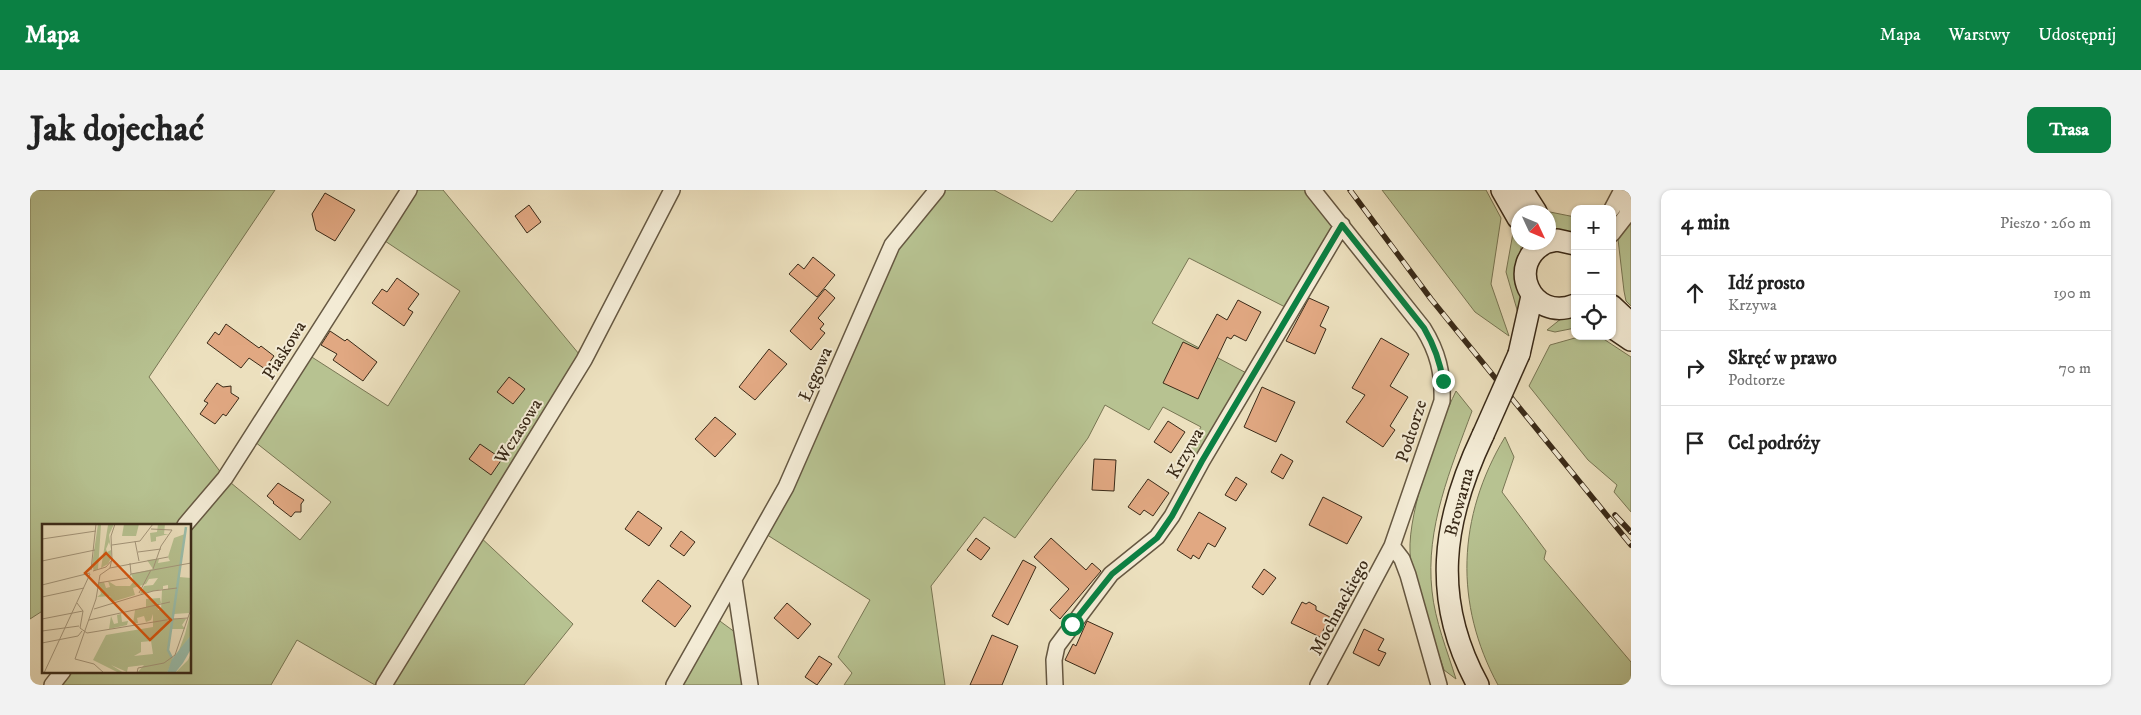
<!DOCTYPE html>
<html lang="pl">
<head>
<meta charset="utf-8">
<style>
	body { margin:0; font-family:"IM FELL DW Pica",serif; background:#f2f2f2; color:#222 }
	.controls { position:absolute; right:15px; top:15px; display:grid; overflow:hidden; border-radius:10px; box-shadow:0 1px 4px #0004 }
	.controls button { width:45px; height:45px; display:grid; place-items:center; padding:0; border:0; border-bottom:1px solid #e0e0e0; background:#fff; color:#222; font:25px sans-serif }
	.compass { position:absolute; left:1481px; top:15px; width:45px; height:45px; border-radius:50%; background:#fff; box-shadow:0 1px 4px #0004; rotate:134deg }
	.stop { position:absolute; width:15px; height:15px; margin:-11px; border:4px solid #0b8043; border-radius:50%; background:#fff }
	.stop.end { background:#0b8043; border-color:#fff; box-shadow:0 1px 5px #0008 }
	.list { margin:0; padding:0; list-style:none }
	h2 { display:flex; justify-content:space-between; align-items:center; height:65px; margin:0; padding:0 20px; font-size:21px }
	h2 small { font-size:16px; font-weight:400; color:#767676 }
	.list li { display:grid; grid-template-columns:32px 1fr auto; gap:15px; align-items:center; box-sizing:border-box; height:75px; padding:0 20px; border-top:1px solid #e0e0e0 }
	.list b { display:block; font-size:19px; white-space:nowrap }
	.list p { margin:0; font-size:16px; white-space:nowrap; color:#767676 }
	.list em { font-size:16px; font-style:normal; color:#767676 }
	.icon { flex:none; width:28px; height:28px; fill:none; stroke:currentColor; stroke-width:2; stroke-linecap:round; stroke-linejoin:round }
	.map { position:relative; flex:none; width:1601px; height:495px; overflow:hidden; border-radius:10px }
	header { display:flex; align-items:center; gap:30px; box-sizing:border-box; height:70px; padding:0 25px; background:#0b8043; color:#fff }
	header strong { font-size:24px }
	nav { display:flex; gap:28px; margin-inline-start:auto; font-size:18px }
	.intro { display:flex; align-items:center; justify-content:space-between; box-sizing:border-box; height:120px; padding:0 30px }
	h1 { margin:0; font-size:35px }
	.button { padding:12px 22px; border-radius:10px; background:#0b8043; color:#fff; font-size:18px; font-weight:700 }
	main { display:flex; gap:30px; padding:0 30px }
	aside { flex:1; background:#fff; border-radius:10px; box-shadow:0 1px 4px #0004 }
	.map>svg:first-child { display:block }
</style>
</head>
<body>
<header>
<strong>Mapa</strong>
<nav><a>Mapa</a><a>Warstwy</a><a>Udostępnij</a></nav>
</header>
<div class="intro"><h1>Jak dojechać</h1><a class="button">Trasa</a></div>
<main>
<div class="map">
<svg width="1601" height="495" viewBox="0 0 1601 495">
	<rect width="100%" height="100%" fill="#ece0be"/>
	<filter id="stains"><feTurbulence type="fractalNoise" baseFrequency=".004" numOctaves="4"/><feColorMatrix values="0 0 0 0 .2 0 0 0 0 .09 0 0 0 0 .02 0 0 0 .5 -.17"/></filter>
	<radialGradient id="worn" r=".72"><stop offset=".6" stop-color="#630" stop-opacity="0"/><stop offset="1" stop-color="#630" stop-opacity=".3"/></radialGradient>
	<!-- green -->
	<path fill="#b7c291" stroke="#787654" d="M0,0H245L119,187L195,288L270,350L301,312L220,248L274,162L358,216L430,101L349,47L379,0H413L554,170L447,344L543,434L494,495H345L267,450L241,495H22L33,481H160V335H14V420L0,429Z
		M907,0H964L1022,32L1047,0H1283L1312,35L1261,120L1159,68L1122,133L1222,186L1172,271L1156,262L1171,237L1133,217L1119,240L1075,215L1058,248L985,348L954,327L901,396L915,495H814L822,483L808,467L840,410L731,341L862,55Z
		M1352,0H1456L1471,28L1461,94L1479,146L1445,122Z
		M1516,22H1520L1545,27V43C1534,42 1526,40 1519,33L1518,22Z
		M1601,29V116L1596,111L1594,101L1588,49Z
		M1488,38V52L1492,53L1487,77L1493,107L1488,123L1476,82L1483,43Z
		M1545,126V138L1525,142L1517,140L1532,128Z
		M1552,146H1569L1601,167V322L1584,302L1587,295L1558,270L1499,196L1520,155Z
		M1426,201L1442,221C1421,278 1395,338 1402,401C1405,431 1417,460 1426,489L1414,480C1403,445 1382,398 1380,362C1378,321 1408,238 1426,201Z
		M1475,247L1484,267L1472,302L1516,361L1514,369L1601,472V495H1468C1424,414 1427,327 1475,247Z
		M683,426L713,448L720,495H644Z"/>
	<!-- building -->
	<path fill="#e1a882" stroke="#3a2a18" d="M295,3L325,20L305,51L286,40L282,24Z
		M499,15L511,32L497,43L485,26Z
		M783,67L805,85L787,107L759,84L768,74L774,79Z
		M367,88L389,104L378,119L383,122L374,136L342,113L352,99L357,102Z
		M795,99L805,108L788,128L794,134L790,139L795,143L781,160L760,141Z
		M1279,108L1299,117L1290,136L1296,139L1285,164L1256,151Z
		M1208,110L1231,122L1216,151L1204,145L1201,149L1197,147L1168,209L1133,193L1153,152L1168,159L1187,124L1197,130Z
		M196,134L229,158L231,156L244,166L235,179L219,168L211,178L177,153L185,142L189,145Z
		M300,141L315,151L317,149L347,172L333,191L303,170L307,164L291,155Z
		M1351,148L1379,164L1360,196L1378,207L1360,236L1365,240L1353,257L1316,232L1335,205L1322,198Z
		M739,159L757,174L725,210L709,197Z
		M479,187L495,199L483,214L467,202Z
		M187,193L193,197L201,196V203L209,208L196,226L193,224L185,234L170,224L178,213L174,211Z
		M1232,197L1265,212L1246,252L1214,237Z
		M685,227L706,244L685,267L665,249Z
		M1138,231L1155,242L1141,263L1124,252Z
		M450,254L472,269L461,285L439,269Z
		M1251,264L1263,271L1253,289L1241,282Z
		M1064,269L1086,270L1084,301L1062,300Z
		M1206,287L1217,294L1206,311L1195,305Z
		M1118,289L1139,303L1123,326L1114,320L1110,325L1098,317Z
		M248,293L274,310L271,314V322H265L261,327L243,313L244,312L237,306Z
		M1293,307L1332,327L1317,354L1279,335Z
		M608,321L632,338L619,356L595,339Z
		M1169,322L1196,338L1185,357L1178,353L1169,369L1163,365L1161,369L1147,360Z
		M651,341L665,352L654,366L640,356Z
		M946,348L960,358L951,370L937,360Z
		M1021,348L1056,380L1062,373L1071,381L1030,429L1020,420L1039,399L1004,367Z
		M993,370L1006,377L978,435L962,426Z
		M1234,379L1246,388L1233,405L1222,397Z
		M628,390L661,416L645,437L612,411Z
		M1272,412L1276,414L1279,412L1286,416V420L1300,427L1290,447L1261,433Z
		M757,413L781,434L768,449L744,428Z
		M1057,431L1083,443L1065,484L1035,470L1043,454L1046,456Z
		M1334,439L1354,449L1348,460L1356,463L1349,476L1323,463Z
		M962,445L988,456L972,495H940Z
		M789,466L802,474L787,495L775,487Z"/>
	<g fill="none" stroke-linecap="round" stroke-linejoin="round">
		<!-- street casing -->
		<g stroke="#665842" stroke-width="18">
			<path id="street" d="M1283,0L1393,138C1408,162 1413,183 1412,211L1362,356L1372,369L1378,385L1409,495
				M1582,19L1592,0
				M1582,44L1596,26L1601,9
				M155,335L195,288L379,0
				M704,389L720,495
				M22,495L33,481
				M354,495L554,170L642,0
				M644,495L756,297L862,55L907,0
				M1025,495L1024,470L1027,456L1081,384L1127,347L1142,326L1172,271L1312,35
				M1288,495L1362,356"/>
		</g>
		<!-- secondary casing -->
		<g stroke="#3a2a18" stroke-width="24">
			<path id="secondary" d="M1472,0L1488,28
				M1492,0L1506,22
				M1517,52C1474,73 1501,133 1545,115
				M1518,52L1527,50L1545,54
				M1582,116L1601,134
				M1582,137L1601,150
				M1489,164L1502,106
				M1448,495C1401,409 1412,331 1453,245"/>
		</g>
		<!-- street -->
		<use href="#street" stroke="#f3ebd5" stroke-width="15"/>
		<!-- secondary -->
		<use href="#secondary" stroke="#f3ebd5" stroke-width="21"/>
		<!-- rail casing -->
		<g stroke="#3a2a18" stroke-width="5.5">
			<path id="rail" d="M1320,0L1401,109L1601,355
				M1585,325L1601,342"/>
		</g>
		<!-- rail -->
		<use href="#rail" stroke="#f3ebd5" stroke-width="4" stroke-dasharray="11" stroke-linecap="butt"/>
		<!-- secondary-bridge casing -->
		<g stroke="#3a2a18" stroke-width="24" stroke-linecap="butt">
			<path id="secondary-bridge" d="M1453,245L1489,164"/>
		</g>
		<!-- secondary-bridge -->
		<use href="#secondary-bridge" stroke="#f3ebd5" stroke-width="21"/>
	</g>
	<g fill="none" stroke-linecap="round" stroke-linejoin="round">
		<!-- route -->
		<path stroke="#0b8043" stroke-width="6" d="M1042,434L1082,384L1127,348L1142,326L1172,271L1312,35L1394,138C1404,155 1410,171 1413,191"/>
	</g>
	<g text-anchor="middle" stroke-width="4" stroke-linejoin="round" paint-order="stroke">
		<!-- street labels -->
		<g font-size="18" fill="#3a2a18" stroke="#f3ebd5">
			<text transform="translate(254 160) rotate(-58)" y="6">Piaskowa</text>
			<text transform="translate(785 184) rotate(-66)" y="6">Łęgowa</text>
			<text transform="translate(488 241) rotate(-58)" y="6">Wczasowa</text>
			<text transform="translate(1381 241) rotate(-72)" y="6">Podtorze</text>
			<text transform="translate(1155 263) rotate(-60)" y="6">Krzywa</text>
			<text transform="translate(1429 312) rotate(-75)" y="6">Browarna</text>
			<text transform="translate(1309 417) rotate(-62)" y="6">Mochnackiego</text>
		</g>
	</g>
	<!-- overview -->
	<g transform="translate(12 334)">
		<rect width="149" height="149" fill="#ece0be"/>
		<path d="M56,0L59,1L57,31L56,45L52,47L50,41ZM72,0L67,11L69,25L67,18L64,25L65,28L69,26V34L66,40L59,44L66,1ZM82,0H97L94,12H80ZM116,0H123L122,10H127L114,13V17L109,18L108,9L115,8ZM143,10L137,53L149,54V84L147,89L132,90L131,95H124L130,99L131,95H144L140,101L143,105H129L126,127L131,135L125,149H95L102,141L86,143L85,148L69,141L82,149H77L51,136L64,111L111,103V90L109,96L104,98L102,92L95,94L96,99L91,100L93,86L104,83V75L118,74L119,79L115,81L116,86H119L120,66L126,65V61L121,62V65L98,70L102,62L111,61L116,54L107,55L104,60L91,64L93,71L70,78L68,72L55,73L59,70L56,59L62,58L64,64L68,63L66,57L74,62H88L92,57L89,50L111,45L105,36L117,35L116,39L128,37L126,33L132,14ZM109,117L111,130L92,132L99,128V118ZM149,87V111L136,129L143,110ZM79,90L80,98L86,97L85,101L67,105L69,92L72,100L76,99L75,91ZM149,129V149H133L146,136Z" fill="#b7c291" fill-rule="evenodd"/>
		<path d="M149,111V125L141,139L133,149H125L130,135Z" fill="#9abeac"/>
		<path fill="none" stroke="#9abeac" stroke-width="2.5" d="M130,134L126,126L144,3"/>
		<path fill="none" stroke="#a5977c" stroke-width="1" d="M109,5L130,6L119,22L111,45M0,15L54,7M93,17L97,37M70,21L98,17L111,0M96,28L119,25M0,37L53,26M68,44L126,33M49,46L54,0M51,47L64,43L70,36L69,12L73,0M89,50L149,39M56,59L86,54L89,50L88,39M0,61L48,49M97,69L109,46M0,73L42,64M35,79L41,87L38,104L45,109L130,95M52,85L111,67L135,64M0,95L41,87M131,95L146,94M47,96L128,78M0,107L37,102M0,119L36,112L40,107M2,149L48,50M62,149L52,140L33,135L54,75L58,51L68,44L70,34M95,149L96,144L122,139L133,131L149,85"/>
		<path fill="#d7540d" fill-opacity="0.15" stroke="#d7540d" stroke-width="2.5" d="M64,29L129,96L108,116L43,49Z"/>
		<rect width="149" height="149" fill="none" stroke="#3a2a18" stroke-width="2.5"/>
	</g>
	<rect width="100%" height="100%" filter="url(#stains)"/>
	<rect width="100%" height="100%" fill="url(#worn)"/>
</svg>
<div class="controls">
<button>+</button>
<button>−</button>
<button><svg class="icon" aria-label="locate" viewBox="0 0 24 24"><circle cx="12" cy="12" r="6"/><path d="M12 2v4M12 18v4M2 12h4M18 12h4"/></svg></button>
</div>
<svg class="compass" viewBox="-18 -18 36 36"><path d="M0-13l5 13h-10z" fill="#e53935"/><path d="M0 13l5-13h-10z" fill="#767676"/></svg>
<div class="stop" style="left:1042px;top:434px"></div>
<div class="stop end" style="left:1413px;top:191px"></div>
</div>
<aside>
<h2>4 min<small>Pieszo · 260 m</small></h2>
<ul class="list">
<li><svg class="icon" aria-label="ahead" viewBox="0 0 24 24"><path d="M12 20V5M6 11l6-6 6 6"/></svg><div><b>Idź prosto</b><p>Krzywa</p></div><em>190 m</em></li>
<li><svg class="icon" aria-label="right" viewBox="0 0 24 24"><path d="M7 20v-9h11M14 6l5 5-5 5"/></svg><div><b>Skręć w prawo</b><p>Podtorze</p></div><em>70 m</em></li>
<li><svg class="icon" aria-label="arrive" viewBox="0 0 24 24"><path d="M6 21V4h12l-3 4 3 4H6"/></svg><div><b>Cel podróży</b></div></li>
</ul>
</aside>
</main>
</body>
</html>
